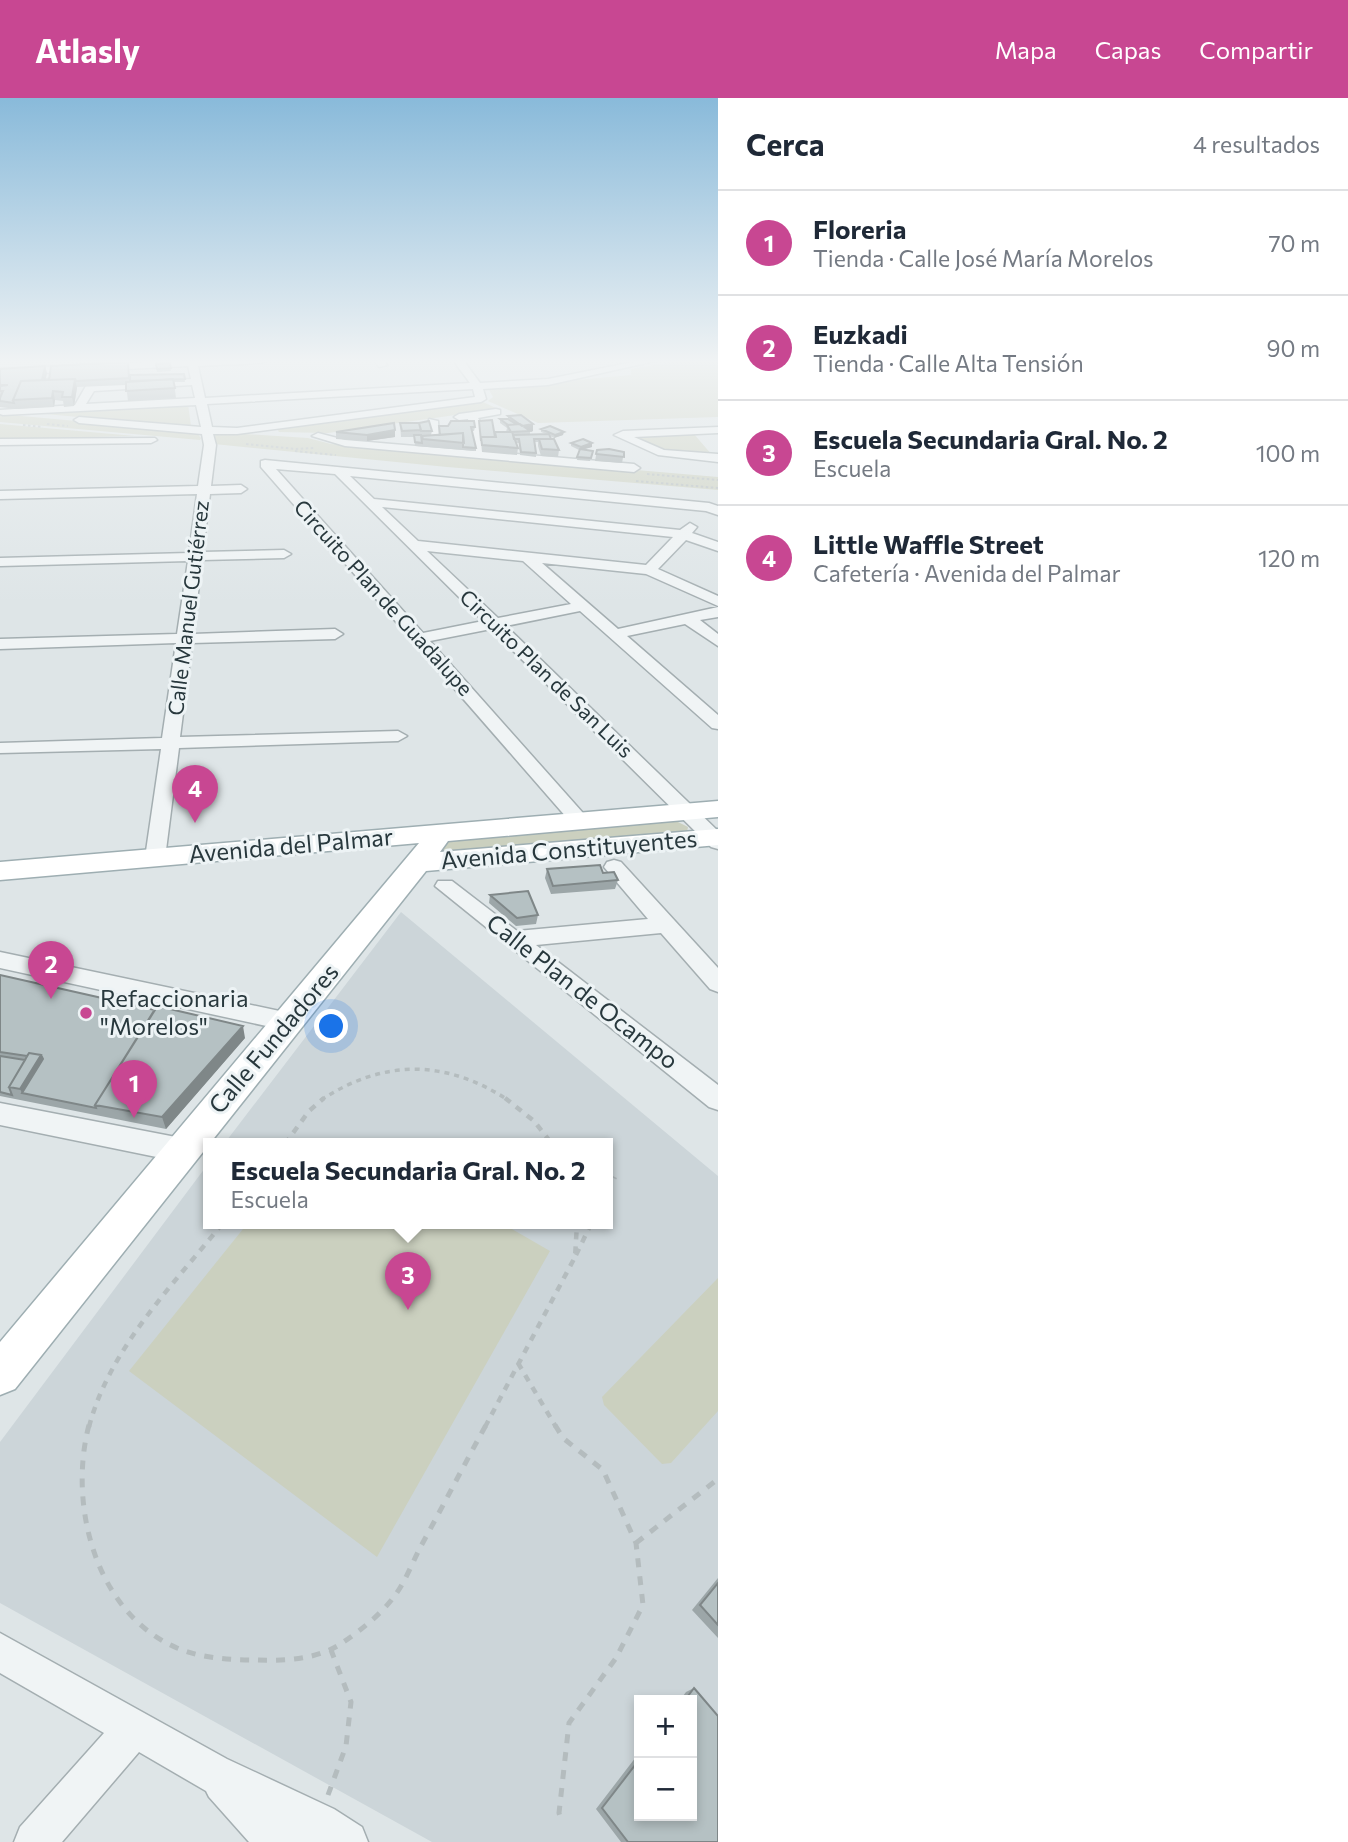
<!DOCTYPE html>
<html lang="es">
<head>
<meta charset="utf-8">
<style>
	body { margin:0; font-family:Commissioner,sans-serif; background:#f2f2f3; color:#1f2937 }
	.controls { position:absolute; right:21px; bottom:21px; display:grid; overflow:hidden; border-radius:0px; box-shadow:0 4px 10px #0003 }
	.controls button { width:63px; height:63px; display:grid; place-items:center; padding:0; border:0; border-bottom:2px solid #e0e1e3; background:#fff; color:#1f2937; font:35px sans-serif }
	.you { position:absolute; left:332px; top:929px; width:24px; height:24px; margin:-18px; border:5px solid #fff; border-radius:50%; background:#1a73e8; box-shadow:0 0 0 10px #1a73e833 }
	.badge { display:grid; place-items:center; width:46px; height:46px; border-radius:50%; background:#c84792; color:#fff; font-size:23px; font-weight:700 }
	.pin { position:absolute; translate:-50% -58px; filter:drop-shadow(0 2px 4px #0008) }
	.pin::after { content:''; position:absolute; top:37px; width:24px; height:21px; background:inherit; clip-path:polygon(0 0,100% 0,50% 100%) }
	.popup { position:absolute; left:203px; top:1040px; width:410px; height:91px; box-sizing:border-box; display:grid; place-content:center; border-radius:0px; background:#fff; filter:drop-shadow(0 2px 5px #0005); font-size:23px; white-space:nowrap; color:#747a83 }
	.popup b { font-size:26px; color:#1f2937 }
	.popup::after { content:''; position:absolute; left:50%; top:100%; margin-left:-14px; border:14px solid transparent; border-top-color:#fff }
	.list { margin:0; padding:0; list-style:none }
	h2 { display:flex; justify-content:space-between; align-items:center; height:91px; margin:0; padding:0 28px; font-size:30px }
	h2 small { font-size:23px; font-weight:400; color:#747a83 }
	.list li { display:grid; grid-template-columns:46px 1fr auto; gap:21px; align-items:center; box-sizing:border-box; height:105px; padding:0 28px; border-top:2px solid #e0e1e3 }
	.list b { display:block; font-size:26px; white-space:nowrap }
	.list p { margin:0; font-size:23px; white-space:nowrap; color:#747a83 }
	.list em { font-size:23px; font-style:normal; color:#747a83 }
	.map { position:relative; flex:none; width:718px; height:1744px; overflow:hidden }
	header { display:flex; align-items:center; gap:42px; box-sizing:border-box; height:98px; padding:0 35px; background:#c84792; color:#fff }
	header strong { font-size:33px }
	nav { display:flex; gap:38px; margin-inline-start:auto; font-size:24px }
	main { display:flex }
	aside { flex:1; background:#fff }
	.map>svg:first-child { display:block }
</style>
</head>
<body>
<header>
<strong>Atlasly</strong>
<nav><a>Mapa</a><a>Capas</a><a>Compartir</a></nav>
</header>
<main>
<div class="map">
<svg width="718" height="1744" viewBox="0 0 718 1744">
	<rect width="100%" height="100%" fill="#dee5e7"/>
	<!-- built -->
	<path fill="#ccd5d9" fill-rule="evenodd" d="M401,814L718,1078V1744H432L0,1505V1344L208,1066V1126H608V1046H224ZM639,1602H692V1718H639Z"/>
	<!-- green -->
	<path fill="#cbd0bf" d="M685,262H718V319L538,325L488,303L493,299L488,290L631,277V271Z
		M469,303L483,304L498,311L328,335L279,334L274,326Z
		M188,306L191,328L189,329L45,316Z
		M0,316L196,334L201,340L200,342L0,324Z
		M0,326L135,338L0,341Z
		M214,334L308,340L331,346L718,379V392L447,369L214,346Z
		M694,336L712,357L665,352L629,338Z
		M674,722L688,729L687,734L438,754L452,741Z
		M247,1126H503L550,1153L377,1459L129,1273Z
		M718,1180V1313L671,1365L662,1366L604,1307L602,1299Z"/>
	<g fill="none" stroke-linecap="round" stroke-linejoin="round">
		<!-- minor casing -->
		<g stroke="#a4aeb1" stroke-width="3">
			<path id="minor" d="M187,262H266L261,265L198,268L205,300L470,285L453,262H463L480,285L548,281L643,262H660L548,287L483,291L486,301L481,304L237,336H213L216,347L211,388L241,387L247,391L241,395L210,396L203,454L284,452L291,456L284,460L202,462L193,536L335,531L343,536L335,541L192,545L180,639L398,633L407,638L398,643L179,650L165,760L162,765H148L145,760L161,651L0,655V645L162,640L176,545L0,551V541L177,536L188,463L0,468V460L189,455L197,396L0,401V393L198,388L204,347L202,336L79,325L74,322L79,319L201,329L196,307L3,317L0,316V312L75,307L86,288L90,287L191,281L188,268L0,277V271ZM192,287L195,300L86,306L94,293ZM473,291L475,299L237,330L212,329L207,306Z
				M374,262H384L387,267L379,269Z
				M496,311L500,312V316L478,320L482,326L483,353L634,366L640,370L634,374L345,348L312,338L318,335L345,342L474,353L468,321L459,322L454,319L459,316Z
				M429,321L438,323L439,341L426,342L420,339L429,336Z
				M718,329V335L634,339L664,352L718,356V364L658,357L614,337L623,333Z
				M155,340L157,342L151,345L0,347V341Z
				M265,362L709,405L718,408V417L706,413L350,378L374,401L680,432L690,425L697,429L692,435L718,444V453L686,442L658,471L718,498V508L646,476L542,465L618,531L718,509V519L700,522L718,536V548L685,526L627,538L718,617V631L712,630L580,513L506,528L718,733V751L711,749L491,531L430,543L591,724L588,728H574L261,369V363ZM276,371L335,376L483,523L423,535ZM382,409L673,439L646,467L418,443ZM427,453L523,463L571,506L498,520Z
				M614,762L621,764L718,870V894L710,891L661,835L536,847L718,987V1012L709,1009L435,788L438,783H452L517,833L648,821L604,769L607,764Z
				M0,854L289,915L297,917L301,924L297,931L289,933L0,870Z
				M0,1005L181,1040L190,1044L194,1052L190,1060L181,1064L0,1027Z
				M0,1535L227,1661L334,1711L362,1729L368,1744H249L209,1699L206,1693L139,1654L62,1744H14L20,1729L104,1635L0,1575Z"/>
		</g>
		<!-- major casing -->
		<g stroke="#9eaeb2" stroke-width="3">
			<path id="major" d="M718,703V719L448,743L440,754L718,731V747L426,773L15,1291L0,1297V1244L419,745L0,782V764Z"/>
		</g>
		<!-- path-far3 -->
		<path stroke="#b4bcbe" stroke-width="2" stroke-dasharray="2.5 2.5" stroke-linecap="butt" d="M47,326L68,328
			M23,327L43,329
			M246,346L295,351L315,350
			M295,353L336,357
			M647,376L718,382
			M636,383L718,390"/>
		<!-- path-far2 -->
		<path stroke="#b4bcbe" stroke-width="3.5" stroke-dasharray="5 5" stroke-linecap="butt" d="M321,1002C384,961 445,961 508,1002"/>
		<!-- path-far1 -->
		<path stroke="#b4bcbe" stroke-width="4.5" stroke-dasharray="7 7" stroke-linecap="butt" d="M505,1000L534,1023L552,1046
			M285,1046L309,1013L324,1000
			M608,1093L615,1079
			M576,1157L591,1126
			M518,1265L556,1329
			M89,1329C109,1251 173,1187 222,1126
			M485,1329L575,1159L577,1126"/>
		<!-- path -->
		<path stroke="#b4bcbe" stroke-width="5" stroke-dasharray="9 9" stroke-linecap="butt" d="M89,1327C68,1406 95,1515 177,1550C201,1560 229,1562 255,1562C284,1563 317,1562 342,1545C360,1533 380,1517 393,1500C405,1485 412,1465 421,1448C443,1408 464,1367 486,1327
			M555,1327L563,1340L603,1372L636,1445L643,1507L616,1560L569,1625L559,1715L562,1725
			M636,1445L718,1381
			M328,1697L346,1648L351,1604L331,1552"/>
		<!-- minor -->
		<use href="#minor" fill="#f0f4f5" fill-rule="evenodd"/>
		<!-- major -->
		<use href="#major" fill="#fff" fill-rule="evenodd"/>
	</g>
	<!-- wall -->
	<path fill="#9ca6a8" d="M128,264L130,283L184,276L185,284H174L176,300L128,303L126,287L77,289L74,308L64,309L63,303L55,302L54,309L16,311L0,309V271L45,268L47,275L46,280Z
		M170,265L171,273L157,274L156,266Z
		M508,318L533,326V333H530V337L546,336L541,334V331L563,337L554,340L550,338L559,352L558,359L541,358L538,348V344H535L536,359L520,357L519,345H516L518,350L517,357L482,354L479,323L494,337L506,334L507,330L500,325V321H508Z
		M400,325L432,333L431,337H421L422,342L440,337L439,328L475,329L474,333H472L476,350V353L415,348L414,339H401Z
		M336,334L395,339L367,343L336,341Z
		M571,345L592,349L582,352L593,353L590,363L577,362L579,352L571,348Z
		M597,352L624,354L622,365L595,363Z
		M547,771L603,775L618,782L615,791L551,796L545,780Z
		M490,797L538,817L536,826L516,828L489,805Z
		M0,877L245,940L166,1031L0,998Z
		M718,1480V1540L692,1512Z
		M694,1590L718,1744H621L596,1711L639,1655V1718L692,1602H680L686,1594Z"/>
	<!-- shaded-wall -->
	<path fill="#7f8788" d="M45,268L47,275L44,288L42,285Z
		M75,281L77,290L74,308L72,299Z
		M53,293L55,302L54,309L52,300Z
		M533,326V333H522V328Z
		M395,332V339L367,343V337Z
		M564,334L563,337L554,340L555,337Z
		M592,345V349L580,352L581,349Z
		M243,928L245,940L166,1031L162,1019Z
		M41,957L46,969L22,995L20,991Z"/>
	<!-- building -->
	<path fill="#b5c1c3" stroke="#7f8788" stroke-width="2" d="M128,264L129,280L76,283L75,281L49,282L51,268Z
		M170,265L171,270L157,271L156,266Z
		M45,268L42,282L21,283L13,302L14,305L0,303V300L3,293H0V288L8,287H0V271Z
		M184,276L185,281L130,283V277Z
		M75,281L72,299H62L63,294L53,293L52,300L13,302L21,283Z
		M173,281L175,290L126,293V284Z
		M521,317L533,326L522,328L508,318Z
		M500,321H508L516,326L508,327Z
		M492,322L495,339H481V343L479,323Z
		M429,323L432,333H421L419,325Z
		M451,323H474L475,329H471L476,350L463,349V335L440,337L439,328H448Z
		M394,325L395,332L367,337L336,334Z
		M400,325H419L421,332L402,333Z
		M520,326L530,333L511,334L507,327Z
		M550,328L564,334L555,337L541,331Z
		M495,334H512L518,350L482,347L481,339H496Z
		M463,335L464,345L423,341L422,338Z
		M549,336L551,341H534L536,355L521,354L519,341H514L513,337Z
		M414,337H421L422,345L415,344Z
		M539,341H554L559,352L542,351Z
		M583,341L592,345L581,349L571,345Z
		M580,351L593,353L591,360L577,359Z
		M609,351L624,354V359L596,356L597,352Z
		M600,767L603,775L614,774L618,782L553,788L547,771Z
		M528,793L538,817L517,820L490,797Z
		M0,877L155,912L95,1007L96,1010L22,995L43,961L41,957L29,955L27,958L0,954Z
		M157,908L243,928L162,1019L95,1007Z
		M29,955L41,957L20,991L9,989Z
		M0,958L25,962L9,989L12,997L0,994Z
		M718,1485V1527L700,1507Z
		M694,1590L718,1618V1744H628L602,1710L639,1662V1718H692V1602H685Z"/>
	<!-- sky -->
	<linearGradient id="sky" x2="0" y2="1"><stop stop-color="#89bada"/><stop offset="0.52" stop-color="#f0f3f4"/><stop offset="1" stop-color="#f0f3f4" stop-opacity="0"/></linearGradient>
	<rect width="718" height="506" fill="url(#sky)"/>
	<!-- markers -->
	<circle fill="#c84792" stroke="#edf3f5" stroke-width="2.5" cx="86" cy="915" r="7"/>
	<g text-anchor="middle" stroke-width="6" stroke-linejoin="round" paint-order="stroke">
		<!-- far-street labels -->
		<g font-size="21" fill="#28383d" stroke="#edf3f5">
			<text transform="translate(383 500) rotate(48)" y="7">Circuito Plan de Guadalupe</text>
			<text transform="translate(189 510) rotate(-83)" y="7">Calle Manuel Gutiérrez</text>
			<text transform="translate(546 576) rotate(44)" y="7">Circuito Plan de San Luis</text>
		</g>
		<!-- street labels -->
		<g font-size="24" fill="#28383d" stroke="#edf3f5">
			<text transform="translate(291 748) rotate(-5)" y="8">Avenida del Palmar</text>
			<text transform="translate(569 752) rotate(-5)" y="8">Avenida Constituyentes</text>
			<text transform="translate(582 894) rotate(38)" y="8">Calle Plan de Ocampo</text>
			<text transform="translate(274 941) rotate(-50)" y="8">Calle Fundadores</text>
		</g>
		<!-- poi labels -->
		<g font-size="24" fill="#28383d" stroke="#edf3f5" text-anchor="start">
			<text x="100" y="909">Refaccionaria<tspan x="100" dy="28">"Morelos"</tspan></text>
		</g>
	</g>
</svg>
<div class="controls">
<button>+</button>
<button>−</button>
</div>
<div class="you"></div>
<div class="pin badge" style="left:134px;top:1020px">1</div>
<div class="pin badge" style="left:51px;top:901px">2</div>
<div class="pin badge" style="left:408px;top:1212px">3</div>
<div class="popup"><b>Escuela Secundaria Gral. No. 2</b>Escuela</div>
<div class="pin badge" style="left:195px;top:725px">4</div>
</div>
<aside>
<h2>Cerca<small>4 resultados</small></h2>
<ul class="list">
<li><span class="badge">1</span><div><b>Floreria</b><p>Tienda · Calle José María Morelos</p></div><em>70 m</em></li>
<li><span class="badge">2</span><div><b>Euzkadi</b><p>Tienda · Calle Alta Tensión</p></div><em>90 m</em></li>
<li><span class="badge">3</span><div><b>Escuela Secundaria Gral. No. 2</b><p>Escuela</p></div><em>100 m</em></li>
<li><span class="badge">4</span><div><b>Little Waffle Street</b><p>Cafetería · Avenida del Palmar</p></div><em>120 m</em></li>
</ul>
</aside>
</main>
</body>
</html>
